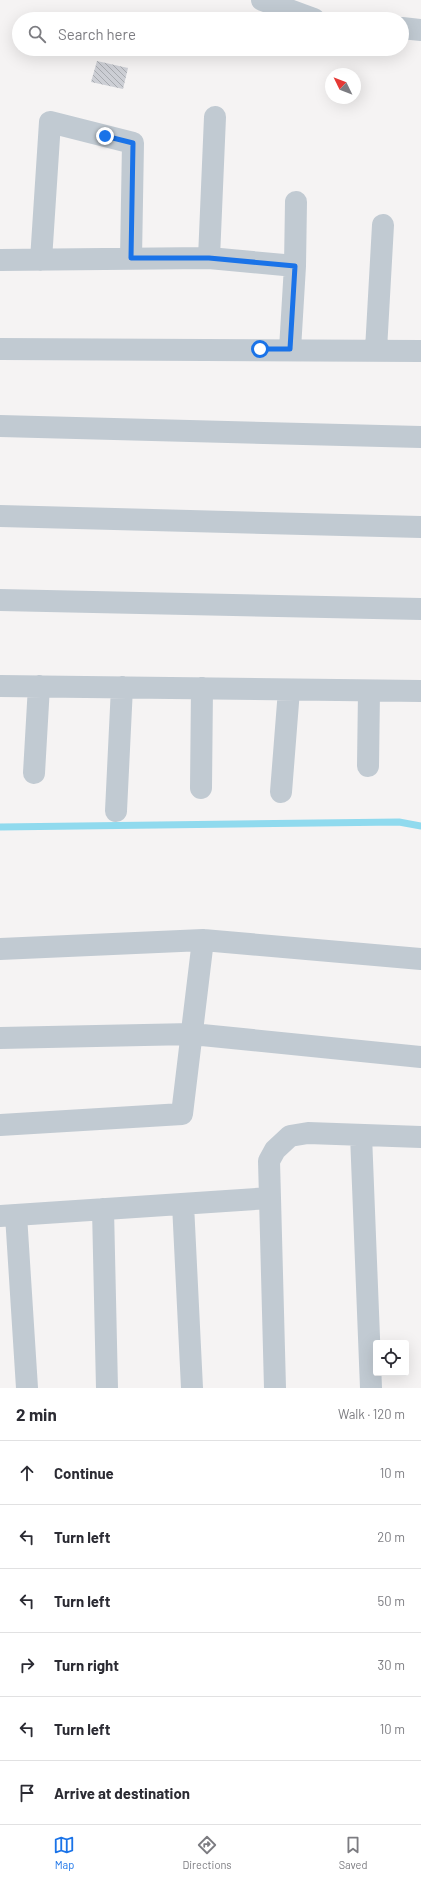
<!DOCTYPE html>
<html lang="en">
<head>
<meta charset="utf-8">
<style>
	body { margin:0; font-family:Barlow,sans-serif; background:#f7f7f7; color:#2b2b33 }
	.controls { position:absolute; right:12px; bottom:12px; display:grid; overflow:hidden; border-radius:4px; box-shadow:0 4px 16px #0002 }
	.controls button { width:36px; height:36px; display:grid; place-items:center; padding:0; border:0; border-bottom:1px solid #e1e1e2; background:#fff; color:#2b2b33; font:20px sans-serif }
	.compass { position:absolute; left:325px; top:68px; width:36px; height:36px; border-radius:50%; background:#fff; box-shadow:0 4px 16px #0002; rotate:313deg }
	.stop { position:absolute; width:12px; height:12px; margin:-9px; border:3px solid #1a73e8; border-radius:50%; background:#fff }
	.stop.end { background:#1a73e8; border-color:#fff; box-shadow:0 1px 4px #0008 }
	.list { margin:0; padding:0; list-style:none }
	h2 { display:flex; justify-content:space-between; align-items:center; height:52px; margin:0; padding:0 16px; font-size:17px }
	h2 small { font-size:13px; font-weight:400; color:#7c7c81 }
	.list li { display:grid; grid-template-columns:26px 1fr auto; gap:12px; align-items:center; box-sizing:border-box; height:64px; padding:0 16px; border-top:1px solid #e1e1e2 }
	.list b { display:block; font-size:15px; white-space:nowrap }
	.list em { font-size:13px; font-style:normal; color:#7c7c81 }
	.icon { flex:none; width:22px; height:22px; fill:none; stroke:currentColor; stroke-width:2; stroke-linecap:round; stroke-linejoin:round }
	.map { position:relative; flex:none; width:421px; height:1388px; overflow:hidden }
	.search { position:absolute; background:#fff; box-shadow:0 4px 16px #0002; left:12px; right:12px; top:12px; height:44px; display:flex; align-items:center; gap:10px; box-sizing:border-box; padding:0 14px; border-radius:22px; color:#7c7c81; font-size:15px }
	.sheet { height:436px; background:#fff }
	nav { display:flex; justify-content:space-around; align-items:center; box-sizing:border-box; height:56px; border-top:1px solid #e1e1e2; background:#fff; font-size:11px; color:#7c7c81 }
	nav a { display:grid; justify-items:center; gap:2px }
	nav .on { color:#1a73e8 }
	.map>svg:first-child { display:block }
</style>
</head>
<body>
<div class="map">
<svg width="421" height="1388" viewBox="0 0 421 1388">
	<defs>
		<pattern id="building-back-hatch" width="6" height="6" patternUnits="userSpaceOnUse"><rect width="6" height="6" fill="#cdcfd5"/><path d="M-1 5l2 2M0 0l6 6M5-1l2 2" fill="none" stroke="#a8abb0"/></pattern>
	</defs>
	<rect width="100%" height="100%" fill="#f5f3f3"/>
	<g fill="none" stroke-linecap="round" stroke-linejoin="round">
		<!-- stream -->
		<path stroke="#90daee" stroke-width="7" d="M0,827L399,822L421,826"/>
	</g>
	<!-- building -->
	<path fill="url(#building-back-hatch)" d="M97,61L128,68L123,89L91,82Z"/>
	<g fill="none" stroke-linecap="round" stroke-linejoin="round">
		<!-- street -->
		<path stroke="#c1cad2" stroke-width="22" d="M262,0L314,19
			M402,28L421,30
			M209,258L215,117
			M0,260L209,258L295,266L290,349
			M41,260L50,122L133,143L131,258
			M295,266L296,202
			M0,349L421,351
			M376,350L383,225
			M0,426L421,437
			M0,516L421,527
			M0,600L421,609
			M0,686L421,691
			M368,766L369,691
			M34,773L39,686
			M201,788L202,688
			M281,792L289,690
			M116,811L122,687
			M0,949L203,940L421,959
			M0,1038L192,1034L421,1057
			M0,1125L182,1114L203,940
			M361,1135L371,1388
			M270,1198L275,1388
			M183,1204L192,1388
			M103,1209L107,1388
			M16,1215L27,1388
			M0,1216L270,1198L269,1161L275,1150L290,1136L308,1133L421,1137"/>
	</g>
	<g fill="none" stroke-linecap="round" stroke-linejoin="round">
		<!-- route -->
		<path stroke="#1a73e8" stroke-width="5" d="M105,136L133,143L131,258H209L295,266L290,349H260"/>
	</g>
</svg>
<div class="controls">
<button><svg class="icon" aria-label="locate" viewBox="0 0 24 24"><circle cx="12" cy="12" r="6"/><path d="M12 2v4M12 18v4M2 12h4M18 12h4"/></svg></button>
</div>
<svg class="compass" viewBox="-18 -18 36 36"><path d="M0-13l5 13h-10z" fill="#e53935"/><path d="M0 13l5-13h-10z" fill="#7c7c81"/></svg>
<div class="stop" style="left:260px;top:349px"></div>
<div class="stop end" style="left:105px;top:136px"></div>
<div class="search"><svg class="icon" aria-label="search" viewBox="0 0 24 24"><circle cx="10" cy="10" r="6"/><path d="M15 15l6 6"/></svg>Search here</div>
</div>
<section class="sheet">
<h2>2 min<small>Walk · 120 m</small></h2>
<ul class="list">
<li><svg class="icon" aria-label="ahead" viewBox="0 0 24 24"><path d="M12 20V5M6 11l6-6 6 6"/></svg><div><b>Continue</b></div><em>10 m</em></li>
<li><svg class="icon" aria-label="left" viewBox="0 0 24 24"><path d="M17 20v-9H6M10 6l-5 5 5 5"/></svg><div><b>Turn left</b></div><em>20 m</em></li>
<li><svg class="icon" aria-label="left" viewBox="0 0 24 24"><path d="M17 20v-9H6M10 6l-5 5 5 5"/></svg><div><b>Turn left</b></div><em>50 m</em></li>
<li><svg class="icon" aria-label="right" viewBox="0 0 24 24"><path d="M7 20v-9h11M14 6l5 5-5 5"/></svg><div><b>Turn right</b></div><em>30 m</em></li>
<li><svg class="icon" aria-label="left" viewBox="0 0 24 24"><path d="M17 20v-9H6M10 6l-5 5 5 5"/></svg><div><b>Turn left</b></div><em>10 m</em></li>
<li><svg class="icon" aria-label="arrive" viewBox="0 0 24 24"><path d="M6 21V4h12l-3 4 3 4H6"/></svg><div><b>Arrive at destination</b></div></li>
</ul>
</section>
<nav>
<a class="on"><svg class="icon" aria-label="map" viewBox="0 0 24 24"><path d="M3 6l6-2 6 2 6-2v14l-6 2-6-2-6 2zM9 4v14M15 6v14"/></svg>Map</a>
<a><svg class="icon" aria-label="directions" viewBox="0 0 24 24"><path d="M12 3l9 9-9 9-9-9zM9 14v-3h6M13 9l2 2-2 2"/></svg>Directions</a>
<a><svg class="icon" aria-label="saved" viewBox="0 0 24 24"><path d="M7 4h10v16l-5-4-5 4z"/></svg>Saved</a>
</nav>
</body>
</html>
